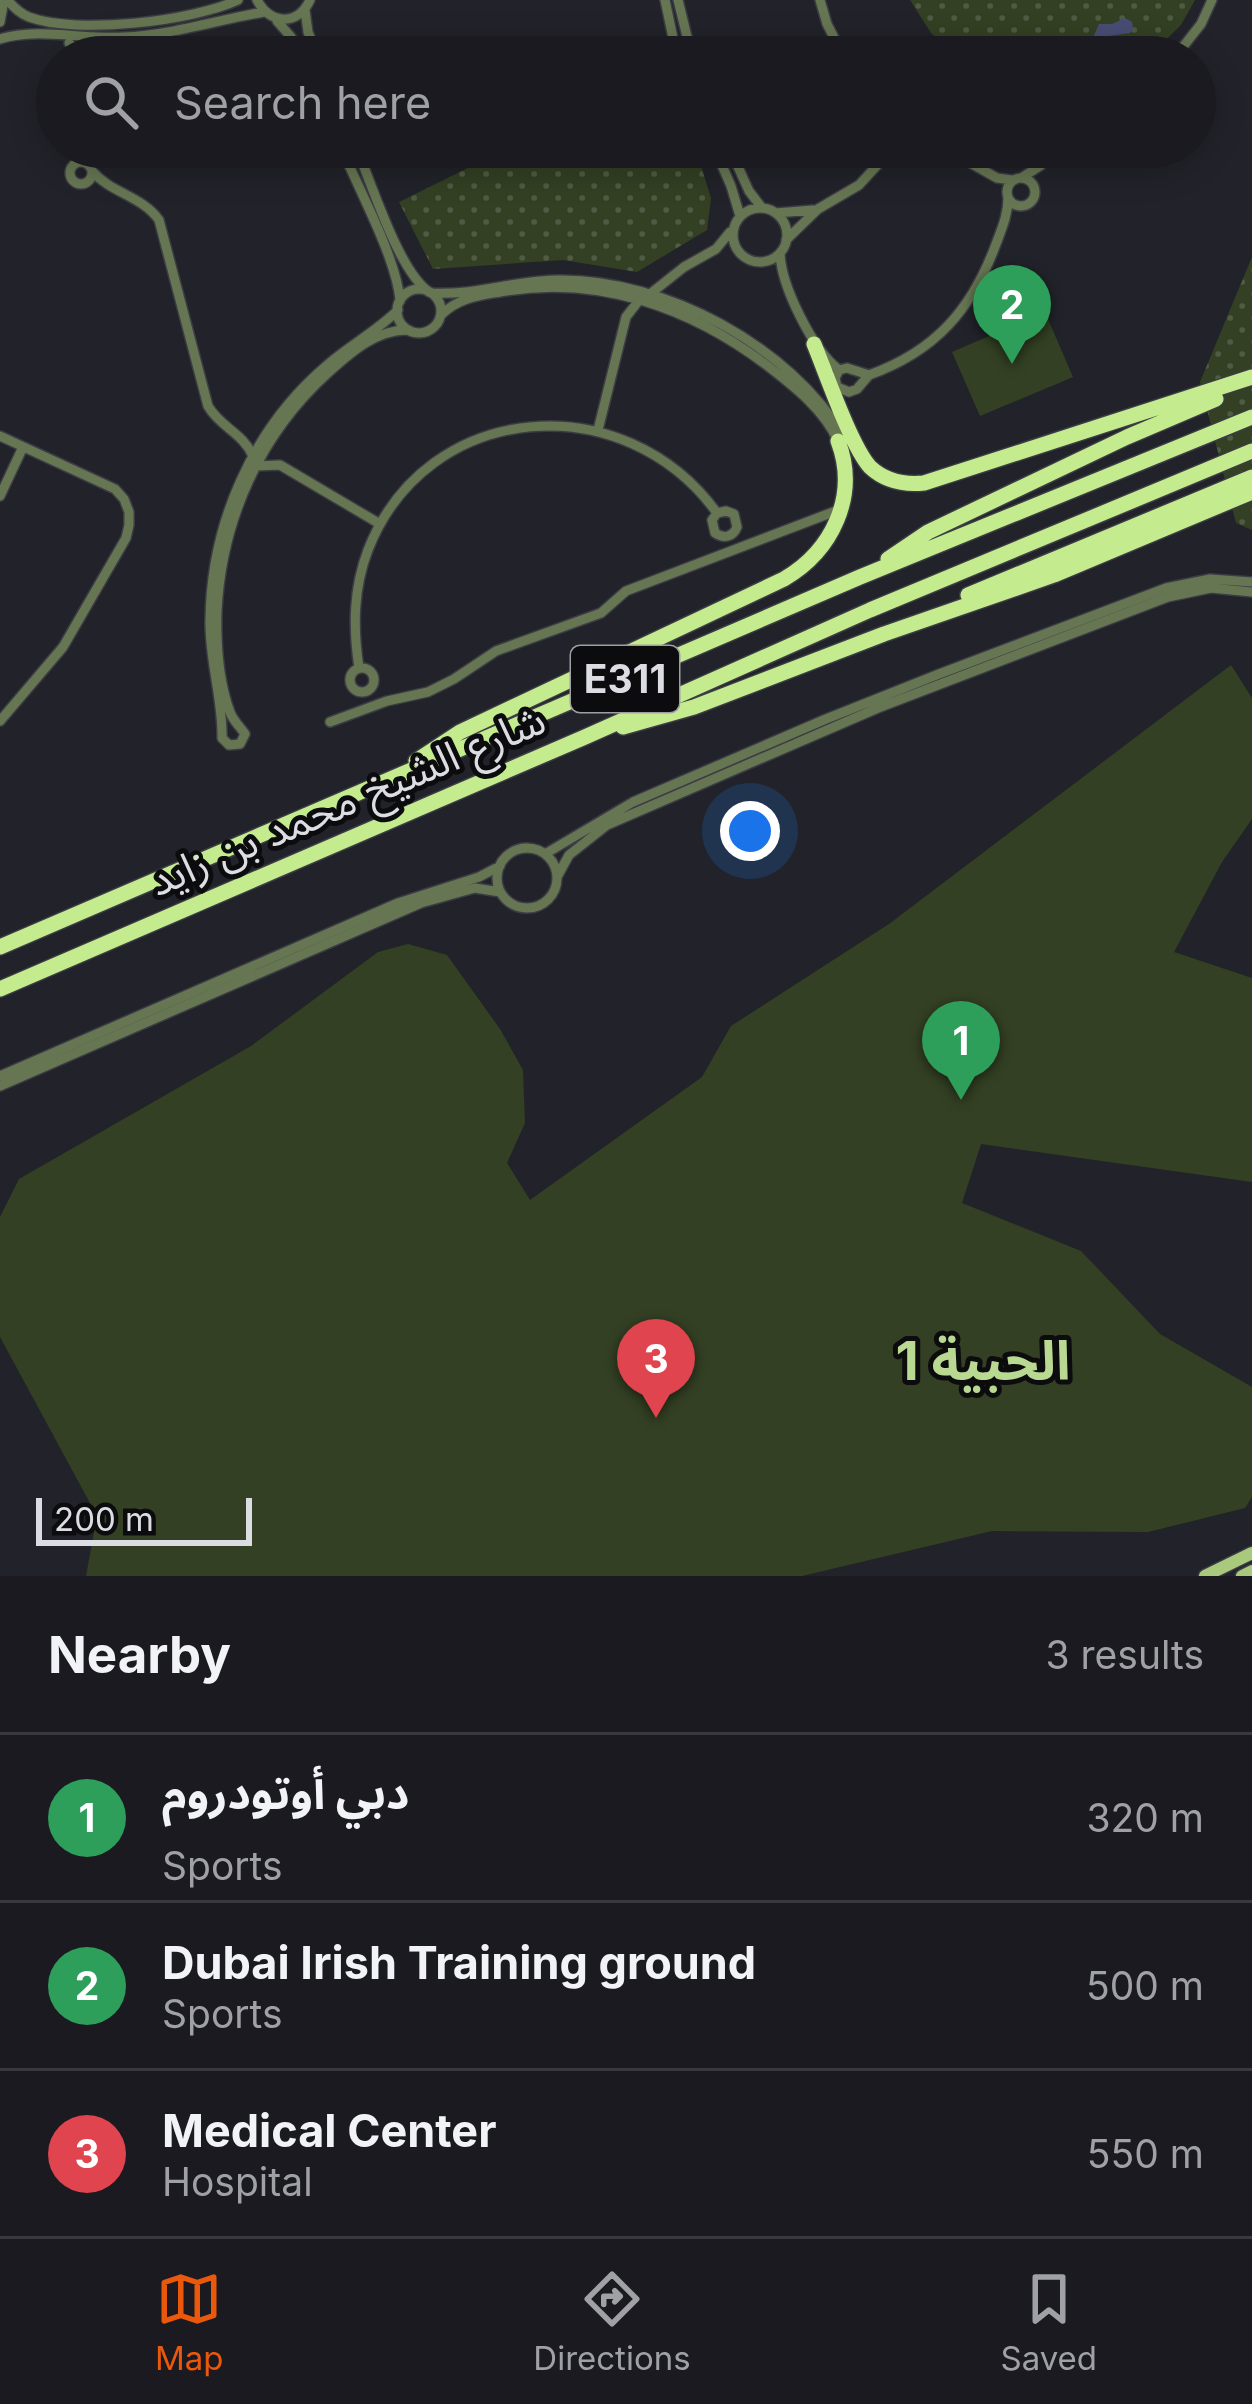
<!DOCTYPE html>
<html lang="en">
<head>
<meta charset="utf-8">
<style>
	body { margin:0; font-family:Inter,"Noto Sans Arabic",sans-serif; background:#27272d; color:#f1f3f6 }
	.scale { position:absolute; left:36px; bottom:30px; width:216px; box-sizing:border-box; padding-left:12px; border:6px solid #dcdde2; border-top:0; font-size:33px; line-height:42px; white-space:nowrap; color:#dcdde2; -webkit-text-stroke:9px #0c0c0f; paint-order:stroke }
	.you { position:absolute; left:750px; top:831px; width:42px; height:42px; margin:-30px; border:9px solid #fff; border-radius:50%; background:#1a73e8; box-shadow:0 0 0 18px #1a73e833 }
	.badge { display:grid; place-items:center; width:78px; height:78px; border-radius:50%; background:#ea580c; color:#fff; font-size:39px; font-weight:700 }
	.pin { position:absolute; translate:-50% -99px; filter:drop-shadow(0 3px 6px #0008) }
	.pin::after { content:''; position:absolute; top:63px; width:42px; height:36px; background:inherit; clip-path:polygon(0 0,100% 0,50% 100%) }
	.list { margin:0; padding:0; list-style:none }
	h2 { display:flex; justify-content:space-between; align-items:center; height:156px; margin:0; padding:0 48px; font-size:51px }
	h2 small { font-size:39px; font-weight:400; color:#9fa1a5 }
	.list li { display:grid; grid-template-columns:78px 1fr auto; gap:36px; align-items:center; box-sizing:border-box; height:168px; padding:0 48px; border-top:3px solid #38383e }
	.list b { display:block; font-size:45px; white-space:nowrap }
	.list p { margin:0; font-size:39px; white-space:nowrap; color:#9fa1a5 }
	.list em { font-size:39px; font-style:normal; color:#9fa1a5 }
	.icon { flex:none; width:66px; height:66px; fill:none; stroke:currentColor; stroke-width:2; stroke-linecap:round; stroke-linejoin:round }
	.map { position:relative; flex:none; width:1252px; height:1576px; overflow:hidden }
	.search { position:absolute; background:#1a1a20; box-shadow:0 6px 30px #0003; left:36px; right:36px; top:36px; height:132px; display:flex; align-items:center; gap:30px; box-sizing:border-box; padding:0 42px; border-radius:66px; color:#9fa1a5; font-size:45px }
	.sheet { height:660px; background:#1a1a20 }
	nav { display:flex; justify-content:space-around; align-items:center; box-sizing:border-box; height:168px; border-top:3px solid #38383e; background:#1a1a20; font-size:33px; color:#9fa1a5 }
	nav a { display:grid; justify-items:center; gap:6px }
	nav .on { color:#ea580c }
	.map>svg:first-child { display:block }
</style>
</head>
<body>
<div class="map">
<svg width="1252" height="1576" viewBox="0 0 1252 1576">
	<defs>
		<pattern id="green-dots" width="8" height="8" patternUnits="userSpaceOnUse" patternTransform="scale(3)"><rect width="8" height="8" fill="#334023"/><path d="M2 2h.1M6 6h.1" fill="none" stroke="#505b43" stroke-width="1.8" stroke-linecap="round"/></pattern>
		<pattern id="water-ripples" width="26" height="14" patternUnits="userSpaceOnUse" patternTransform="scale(3)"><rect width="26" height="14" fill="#484d75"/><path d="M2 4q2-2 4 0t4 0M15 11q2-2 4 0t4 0" fill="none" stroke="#626688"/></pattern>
	</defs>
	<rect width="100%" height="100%" fill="#22232a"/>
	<!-- green -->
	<path fill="url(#green-dots)" d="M910,0H1195L1181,25L1148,57H961L931,33Z
		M465,147H475L488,157L502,147H612L614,150L625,147H695L711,198L707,230L637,272L563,260L433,269L399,202L470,167Z
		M1252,257V530L1236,523L1200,382Z"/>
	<!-- pitch -->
	<path fill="#334023" d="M1045,312L1073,377L980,416L952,352Z
		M1231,665L1252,698V819L1222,862L1174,952L1252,978V1182L981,1144L962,1203L1081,1251L1160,1334L1252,1387V1497L1245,1508L1148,1532L992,1531L802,1576H86L97,1516L0,1337V1217L19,1179L251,1046L378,952L408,944L447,955L500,1029L523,1070L525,1123L507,1163L530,1200L702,1077L731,1026L889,924Z"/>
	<!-- water -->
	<path fill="url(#water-ripples)" d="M1125,18L1132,22L1133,28L1130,33L1108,36L1095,47L1090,45L1099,24H1112Z"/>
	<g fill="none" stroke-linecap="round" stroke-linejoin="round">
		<!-- minor casing -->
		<g stroke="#3c3d44" stroke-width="12">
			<path id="minor" d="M7,0C14,7 20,14 29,17C77,35 193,21 238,0
				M257,0C270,25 298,26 310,0
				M665,0L677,57
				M678,0L692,57
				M820,0L827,24L844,57
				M305,10L308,32L318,57
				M277,21L291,37L302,57
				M0,22L4,0
				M0,39C39,27 83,40 124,37C172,35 217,20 264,12
				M69,43L81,57
				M86,57L99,50
				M1175,57L1201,24L1212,0
				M341,147C358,188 397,259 400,301
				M356,147C372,184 398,270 429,292
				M714,147L731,186L740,216
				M729,147L749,191L762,208
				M942,147L997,178L1012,180
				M974,148L1009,154L1015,150
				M70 173a11 11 0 1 1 22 0a11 11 0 1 1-22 0Z
				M92,171C111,193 142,196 159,220L208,406C220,427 243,433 253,456
				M1021,178L1040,166L1058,147
				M1007 192a14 14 0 1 1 28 0a14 14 0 1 1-28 0Z
				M733 235a27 27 0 1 1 54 0a27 27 0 1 1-54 0Z
				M776,213L813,210
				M786,240L818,209L859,185L894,147
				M780,253C781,286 813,350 839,370
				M397 311a22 22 0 1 1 44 0a22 22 0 1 1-44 0Z
				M431,293C474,296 516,280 559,280C665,279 790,346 844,437
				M650,294L684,267L716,249L730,232
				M398,310C376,332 348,346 325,367C252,430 211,524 210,620C209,660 223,699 222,738L229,745L240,744L245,734C240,726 233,721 230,712C218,680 216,644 217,610C222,519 260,434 329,372C351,352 377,329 409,330
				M441,315C458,298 477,296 500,292C598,274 692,308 769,367C796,388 824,410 838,441
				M847,368L869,375L857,389L849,392L837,387L835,378L839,370Z
				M869,375C936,351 972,309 996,244C1002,228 1008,215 1008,198
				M598,430L626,317L640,299
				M0,436L115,489L124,499L129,512V525L126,538L63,647L0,721
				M255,466L280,465L380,524
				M0,496L23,447
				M350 680a12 12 0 1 1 24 0a12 12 0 1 1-24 0Z
				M359,668C353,628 353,589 368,550C427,399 625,385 717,513L726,511L734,514L737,527C733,537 724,539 715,533L712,520L717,513
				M330,722L387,701L428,692L454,679L496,651L601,613L626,591L841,509
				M497 878a30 30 0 1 1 60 0a30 30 0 1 1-60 0Z
				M545,854L633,802L826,719L939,674L1166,588L1210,579L1252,582
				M557,877L569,855L607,825L878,708L1168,597L1211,588L1252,592
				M0,1076L398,903L479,877L500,866
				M0,1086L421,903L475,888L500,892"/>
		</g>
		<!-- major casing -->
		<g stroke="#3c3d44" stroke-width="15">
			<path id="major" d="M1205,1576L1252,1553
				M1242,1576L1252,1571"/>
		</g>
		<!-- highway casing -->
		<g stroke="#3c3d44" stroke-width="18">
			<path id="highway" d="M814,344C826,373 851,446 870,467C885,481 904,485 924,483L1252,377
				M888,559L928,532L1127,437L1216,399
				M968,595L1252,477
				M623,727L694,707L884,634L1054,575L1252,492
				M416,761L460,732L784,579C832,551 859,496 838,441
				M0,947L860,577L1252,417
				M0,989L585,737L870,610L1252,451"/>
		</g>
		<!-- minor -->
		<use href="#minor" stroke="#667652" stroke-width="9"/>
		<!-- major -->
		<use href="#major" stroke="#a9ca7d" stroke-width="12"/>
		<!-- highway -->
		<use href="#highway" stroke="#c4ec8e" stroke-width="15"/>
	</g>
	<g text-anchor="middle" stroke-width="10" stroke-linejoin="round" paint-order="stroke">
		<!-- shield labels -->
		<rect fill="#0c0c0f" stroke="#9e9ea3" stroke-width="3" x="571" y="646" width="108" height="66" rx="9"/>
		<g font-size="39" font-weight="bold" fill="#dcdde2">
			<text x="625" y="693">E311</text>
		</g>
		<!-- street labels -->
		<g font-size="42" fill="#dcdde2" stroke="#0c0c0f">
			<text transform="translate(347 800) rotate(-23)" y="15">شارع الشيخ محمد بن زايد</text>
		</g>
		<!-- district labels -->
		<g font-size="54" font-weight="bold" fill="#b9d891" stroke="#0c0c0f">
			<text x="983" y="1380">الحبية 1</text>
		</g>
	</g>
</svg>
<div class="scale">200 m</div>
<div class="you"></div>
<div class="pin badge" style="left:961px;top:1100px;background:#2e9e5b">1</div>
<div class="pin badge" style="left:1012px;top:364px;background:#2e9e5b">2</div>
<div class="pin badge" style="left:656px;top:1418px;background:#e0444e">3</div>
<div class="search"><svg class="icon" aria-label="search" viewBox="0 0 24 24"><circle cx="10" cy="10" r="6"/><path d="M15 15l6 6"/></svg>Search here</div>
</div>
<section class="sheet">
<h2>Nearby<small>3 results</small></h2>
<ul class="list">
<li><span class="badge" style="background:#2e9e5b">1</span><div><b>دبي أوتودروم</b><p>Sports</p></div><em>320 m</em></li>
<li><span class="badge" style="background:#2e9e5b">2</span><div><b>Dubai Irish Training ground</b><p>Sports</p></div><em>500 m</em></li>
<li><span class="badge" style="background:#e0444e">3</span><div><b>Medical Center</b><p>Hospital</p></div><em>550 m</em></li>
</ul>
</section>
<nav>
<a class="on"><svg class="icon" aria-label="map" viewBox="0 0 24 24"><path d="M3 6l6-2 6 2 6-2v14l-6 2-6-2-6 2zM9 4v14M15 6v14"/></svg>Map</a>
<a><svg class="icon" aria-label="directions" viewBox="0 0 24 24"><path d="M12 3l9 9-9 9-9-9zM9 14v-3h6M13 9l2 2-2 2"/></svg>Directions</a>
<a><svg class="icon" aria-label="saved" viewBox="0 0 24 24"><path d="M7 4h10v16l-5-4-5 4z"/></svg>Saved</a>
</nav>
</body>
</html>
